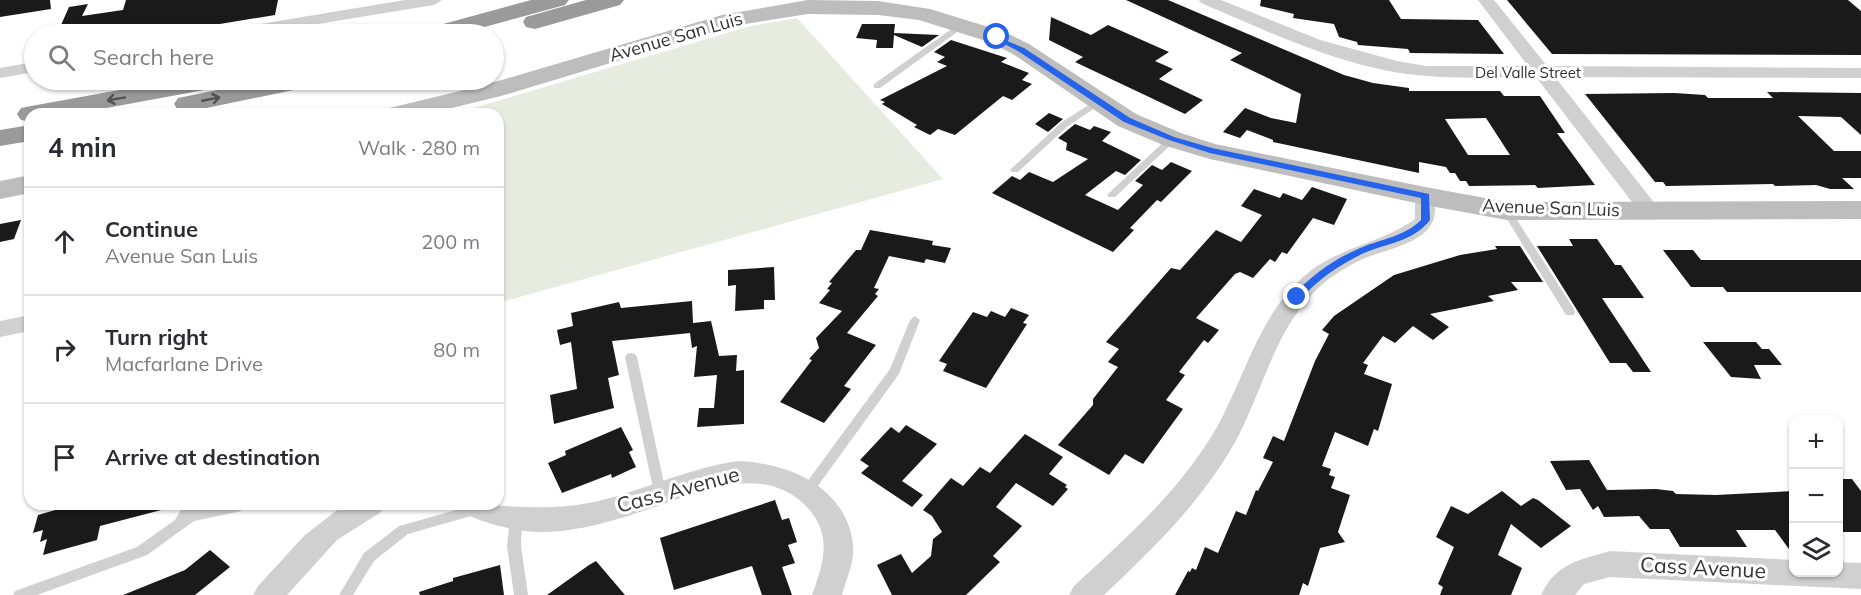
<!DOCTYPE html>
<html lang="en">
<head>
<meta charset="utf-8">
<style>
	body { margin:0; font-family:Mulish,sans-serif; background:#f2f2f3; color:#2b2b33 }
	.controls { position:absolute; right:18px; bottom:18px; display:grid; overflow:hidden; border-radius:12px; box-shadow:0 2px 4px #0004 }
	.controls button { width:54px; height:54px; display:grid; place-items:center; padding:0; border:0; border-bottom:2px solid #e1e1e2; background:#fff; color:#2b2b33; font:30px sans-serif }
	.stop { position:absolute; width:18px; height:18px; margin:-14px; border:4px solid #2563eb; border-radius:50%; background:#fff }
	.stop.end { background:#2563eb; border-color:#fff; box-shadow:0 2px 6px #0008 }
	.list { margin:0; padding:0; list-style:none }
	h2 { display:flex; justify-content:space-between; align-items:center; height:78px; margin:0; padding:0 24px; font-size:26px }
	h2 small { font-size:20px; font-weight:400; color:#7c7c81 }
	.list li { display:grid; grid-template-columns:39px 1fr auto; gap:18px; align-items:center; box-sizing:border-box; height:108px; padding:0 24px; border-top:2px solid #e1e1e2 }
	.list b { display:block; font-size:22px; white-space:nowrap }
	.list p { margin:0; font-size:20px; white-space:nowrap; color:#7c7c81 }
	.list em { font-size:20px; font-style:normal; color:#7c7c81 }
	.icon { flex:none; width:33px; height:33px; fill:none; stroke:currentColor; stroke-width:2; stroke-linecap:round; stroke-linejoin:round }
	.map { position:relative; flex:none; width:1861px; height:595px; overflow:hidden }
	.search { position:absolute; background:#fff; box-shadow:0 2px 4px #0004; left:24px; top:24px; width:480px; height:66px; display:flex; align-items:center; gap:15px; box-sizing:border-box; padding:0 21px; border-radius:33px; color:#7c7c81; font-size:22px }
	.panel { position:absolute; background:#fff; box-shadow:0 2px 4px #0004; left:24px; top:108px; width:480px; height:402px; border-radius:18px }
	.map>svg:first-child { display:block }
</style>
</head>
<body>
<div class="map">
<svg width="1861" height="595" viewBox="0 0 1861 595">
	<rect width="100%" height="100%" fill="#fff"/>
	<!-- green -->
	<path fill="#e6ecdf" d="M797,18L943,179L498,303V114H453L747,27Z"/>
	<!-- building -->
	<path fill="#1a1a1a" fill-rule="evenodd" d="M0,0H50L51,9L0,17Z
		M126,0H278L275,15L159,34H57L69,7L88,4L82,16L123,10Z
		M1126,0H1168L1344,75L1373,83L1409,88V91H1500L1504,96H1540L1565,133H1557L1595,185L1538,188L1535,185L1469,186L1466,181H1460L1455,173H1450L1446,167L1419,162V173L1273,142V140L1247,130L1240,138L1223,132L1245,108L1271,118L1296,123L1301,94L1230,60L1242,53ZM1486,118L1510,155H1468L1445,119Z
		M1261,0H1389L1401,19L1478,20L1504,54L1410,53L1408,49L1358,45L1357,42L1339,37L1334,24L1293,18L1294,14L1260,6Z
		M1507,0H1848L1861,11V55L1552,54Z
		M1051,17L1091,35L1108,25L1169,52L1155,61L1173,69L1159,79L1203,100L1185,114L1075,62L1083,57L1049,40Z
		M862,24H895L894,33L939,35L922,47L894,35L893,48H876L877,40L856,38Z
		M951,40L1007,58L1001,62L1029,73L1022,80L1032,84L1012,100L1003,96L955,135L938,129L930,135L914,127L917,125L882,104L885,102L880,100L947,66L937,62L945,57L934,52Z
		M1767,92L1861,93V135L1841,117L1798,116L1834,151H1861V178H1842L1854,189H1830L1816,185L1775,186L1773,184L1666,186L1663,182H1655L1585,94L1674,93L1705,95L1708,98H1773Z
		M1049,113L1063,119L1048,132L1035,124Z
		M1075,124L1090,130L1094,126L1111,132L1102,141L1141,160L1125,175L1116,171L1085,195L1118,210L1143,185L1135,181L1152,165L1162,170L1171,162L1192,171L1161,202L1157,200L1130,228L1134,230L1113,252L992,193L1012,176L1020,180L1029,172L1053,182L1088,159L1066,150L1067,143L1058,138Z
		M1312,187L1347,199L1334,225L1313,218L1287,254L1282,252L1275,262L1270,259L1253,278L1240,272L1235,274L1196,318L1219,330L1208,343L1204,340L1179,372L1185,375L1166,400L1183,409L1143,464L1125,454L1109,475L1058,445L1093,405V399L1118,367L1108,362L1119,349L1106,342L1171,268L1180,270L1216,230L1241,242L1262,215L1241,206L1254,189L1280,198L1283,193L1302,200Z
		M21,220L14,239L0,242V224Z
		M870,230L933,241L932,245L951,248L945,263L926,259L924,263L889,256L874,288L879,289L875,294L878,296L847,333L876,345L844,386L851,389L824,423L780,402L812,360L809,359L819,348L816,338L842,311L819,303L830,290L827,289L832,283L829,282L856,250H861Z
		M1569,239H1597L1615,265H1621L1644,298H1602L1651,372H1633L1626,363H1610L1537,246H1573Z
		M1495,246H1520L1543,282H1511L1518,290L1488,296L1494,301L1430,314L1449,327L1433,340L1413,326L1395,343L1383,336L1363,363L1368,365L1364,374L1392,384L1378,431L1374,429L1368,446L1335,432L1322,466L1331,469L1329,475L1335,477L1331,488L1350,495L1338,532L1345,542L1320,548L1308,586L1303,583L1299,595H1175L1188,571L1190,572L1192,568L1196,570L1205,547L1218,553L1236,511L1246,515L1256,490L1258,491L1273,462L1263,458L1273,436L1284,441L1315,361L1329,334L1322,330L1334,316L1394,275L1460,255L1497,249Z
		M1663,250H1693L1701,260H1861V292H1727L1723,287H1691Z
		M774,267L775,300H764V309L735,311L736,285L728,286V270Z
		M692,301L693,323L711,321L719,356L737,355L736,371L744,370V424L697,427L699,408H714L717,375L694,377L697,346L692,348L690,333L612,341L619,375L608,378L614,408L554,424L550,395L577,389L571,342L560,345L557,330L573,326L571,313L619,302L621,308Z
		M1011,308L1029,315L1023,323L1027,324L986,388L943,371L947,364L939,361L973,312L987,317L991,311L1005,317Z
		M1703,342H1756L1762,349H1769L1782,365H1754L1761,379L1731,377Z
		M906,425L937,444L902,481L923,495L912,507L861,473L869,466L860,460L891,427L899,433Z
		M621,427L633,450L629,452L636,467L612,478L611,474L562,493L548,463L566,455L565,451Z
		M1025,434L1063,457L1049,474L1067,485L1065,487L1068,489L1053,506L1016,483L996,507L1022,526L993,556L1000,562L966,595H892L877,565L901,554L912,573L931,556L933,539L942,532L932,516L923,510L951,478L963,486L980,467L990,473Z
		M1589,460L1607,490L1656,489L1673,491L1676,494L1716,495L1794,491V556L1775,530H1736L1747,547H1680L1669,529H1650L1639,516L1604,517L1598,506L1593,510L1580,489L1566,490L1550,461Z
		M1839,479H1852L1861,491V532H1839Z
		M1502,491L1521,506L1533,498L1538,500L1571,526L1541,548L1511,524L1498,555L1522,568L1511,595H1440L1443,587L1438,584L1454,547L1436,537L1451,506L1468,514Z
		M775,500L782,520L789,518L797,542L788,545L795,563L782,567L792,595H762L752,566L674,590L660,538Z
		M76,504H164L165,509L100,526L97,540L43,555L47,539L40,542L43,530L33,533L38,515Z
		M210,550L230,567L195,595H123L185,570Z
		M596,561L625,595H547L589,565Z
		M500,565L504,595H420L419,592L453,581V578Z"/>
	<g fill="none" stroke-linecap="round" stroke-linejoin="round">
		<!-- lane -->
		<path fill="#d0d0d0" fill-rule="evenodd" d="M960,23L967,25L880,88H874V84Z
			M1098,99L1101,100V104L1068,126L1018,172H1012L1010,170L1012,168L1062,122Z
			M1172,136L1175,137V141L1115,197H1109L1107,195L1109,193L1169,137Z
			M1507,208L1510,209L1574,309L1575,312L1574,315H1566L1502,211Z
			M915,316L920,320L899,374L812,494L808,495L804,494L802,490L804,486L890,369L910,320Z
			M631,353L635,354L637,357L666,493L664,497L660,498L656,497L654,493L625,357L627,354Z
			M184,504H197L194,510L225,504H242L243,507L241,511L237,512L194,521L147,555L37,595H13L15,591L137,547L175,520Z
			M474,505L478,506L480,510L478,514L408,534L374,561L353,595H339L364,553L399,526Z
			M516,513L521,515L522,519L521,546L528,595H514L507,546L510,519L511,515Z"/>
		<!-- street -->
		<path fill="#d0d0d0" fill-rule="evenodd" d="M405,0H442L434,5L256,34H221L229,29Z
			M1199,0H1221L1320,40L1397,61L1426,66H1528L1478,0H1494L1547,66L1861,68V78L1555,77L1656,205L1659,210L1656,215H1642L1536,77C1500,77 1463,79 1427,76C1349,71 1272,33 1201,3Z
			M34,62V72L0,78V68Z
			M1425,190L1432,191C1436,197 1435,202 1435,209C1436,244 1384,248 1359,261C1342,269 1327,279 1314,292C1273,334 1262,394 1234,444C1201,502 1153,549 1104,595H1069L1074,586C1126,538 1181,490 1217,427C1245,377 1258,318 1302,278C1335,248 1375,245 1411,222L1415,219V196L1418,191Z
			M30,315V331L0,337V321Z
			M740,461C791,464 847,488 853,545C855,562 846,579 842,595H812C824,562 833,534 806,506C761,461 696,494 646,510C619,519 590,528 561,531C523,535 494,526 459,512L455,504C501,504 543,512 589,503C640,493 688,467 740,461Z
			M345,504H385L381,512L337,540L287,595H253L258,586L305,535Z
			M1610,551L1794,560V572H1838V562L1861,563V589L1610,577L1584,584L1575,595H1541C1556,563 1579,560 1610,551Z"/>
		<!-- secondary -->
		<path fill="#bdbdbd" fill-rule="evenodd" d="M808,0L878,1L930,9L1005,32L1029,44L1136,114L1181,133L1215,144L1425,187L1507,202L1861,201V219L1507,220L1425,205L1210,159L1163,145L1118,126L1013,54L989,42L919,20L878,15L808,14L733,26L501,96L427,114H381L385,109L485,85L722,15Z
			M30,175V193L0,199V181Z"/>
		<!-- highway -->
		<path fill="#9a9a9a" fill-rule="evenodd" d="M531,0H569L565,5L459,34H422L425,29Z
			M586,0H624L620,5L535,29L526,27L523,22L526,17Z
			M175,80H228L224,86L215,88L74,114H30V122L21,120L17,114L21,108L31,106Z
			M267,80H316L312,86L303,88L187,112L178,110L174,104L178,98Z
			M30,125V141L0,146V130Z"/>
	</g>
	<!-- one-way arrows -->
	<defs><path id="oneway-shaft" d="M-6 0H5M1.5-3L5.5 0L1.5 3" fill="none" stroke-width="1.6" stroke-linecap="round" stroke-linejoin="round" transform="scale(1.5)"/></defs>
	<g stroke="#525252">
		<use href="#oneway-shaft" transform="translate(116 99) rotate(170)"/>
		<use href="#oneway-shaft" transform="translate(211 99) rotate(-11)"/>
	</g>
	<!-- route -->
	<path fill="#2563eb" d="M995,36L1024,48L1130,118L1174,137L1212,148L1429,194L1430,220C1414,241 1388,243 1364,253C1339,265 1319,279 1300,299H1293V295C1313,275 1332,260 1358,249C1380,239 1404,237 1421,220V198L1210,153L1169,140L1124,122L1018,51L995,39Z"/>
	<g text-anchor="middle" stroke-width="6" stroke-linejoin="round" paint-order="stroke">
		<!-- far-street labels -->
		<g font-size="15" fill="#333" stroke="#fff">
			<text x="1528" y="78">Del Valle Street</text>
		</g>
		<!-- street labels -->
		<g font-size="18" fill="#333" stroke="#fff">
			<text transform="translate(676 37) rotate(-16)" y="6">Avenue San Luis</text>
			<text transform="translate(1551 208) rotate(2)" y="6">Avenue San Luis</text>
		</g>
		<!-- near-street labels -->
		<g font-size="21" fill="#333" stroke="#fff">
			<text transform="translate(678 490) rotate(-15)" y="7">Cass Avenue</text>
			<text transform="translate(1703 568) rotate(3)" y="7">Cass Avenue</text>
		</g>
	</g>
</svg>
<div class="controls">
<button>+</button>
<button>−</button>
<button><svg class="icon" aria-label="layers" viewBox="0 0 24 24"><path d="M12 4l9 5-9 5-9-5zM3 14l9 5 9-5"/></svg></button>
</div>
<div class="stop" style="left:997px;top:37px"></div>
<div class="stop end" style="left:1297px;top:297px"></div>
<div class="search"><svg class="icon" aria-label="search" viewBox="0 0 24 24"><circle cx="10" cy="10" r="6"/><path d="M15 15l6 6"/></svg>Search here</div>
<section class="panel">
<h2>4 min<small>Walk · 280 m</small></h2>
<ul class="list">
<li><svg class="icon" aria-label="ahead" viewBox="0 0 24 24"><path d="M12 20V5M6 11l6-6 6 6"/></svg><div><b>Continue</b><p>Avenue San Luis</p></div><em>200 m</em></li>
<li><svg class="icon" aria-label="right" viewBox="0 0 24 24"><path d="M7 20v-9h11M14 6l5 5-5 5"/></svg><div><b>Turn right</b><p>Macfarlane Drive</p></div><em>80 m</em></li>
<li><svg class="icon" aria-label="arrive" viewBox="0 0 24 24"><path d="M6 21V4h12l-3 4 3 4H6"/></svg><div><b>Arrive at destination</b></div></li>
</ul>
</section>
</div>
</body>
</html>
